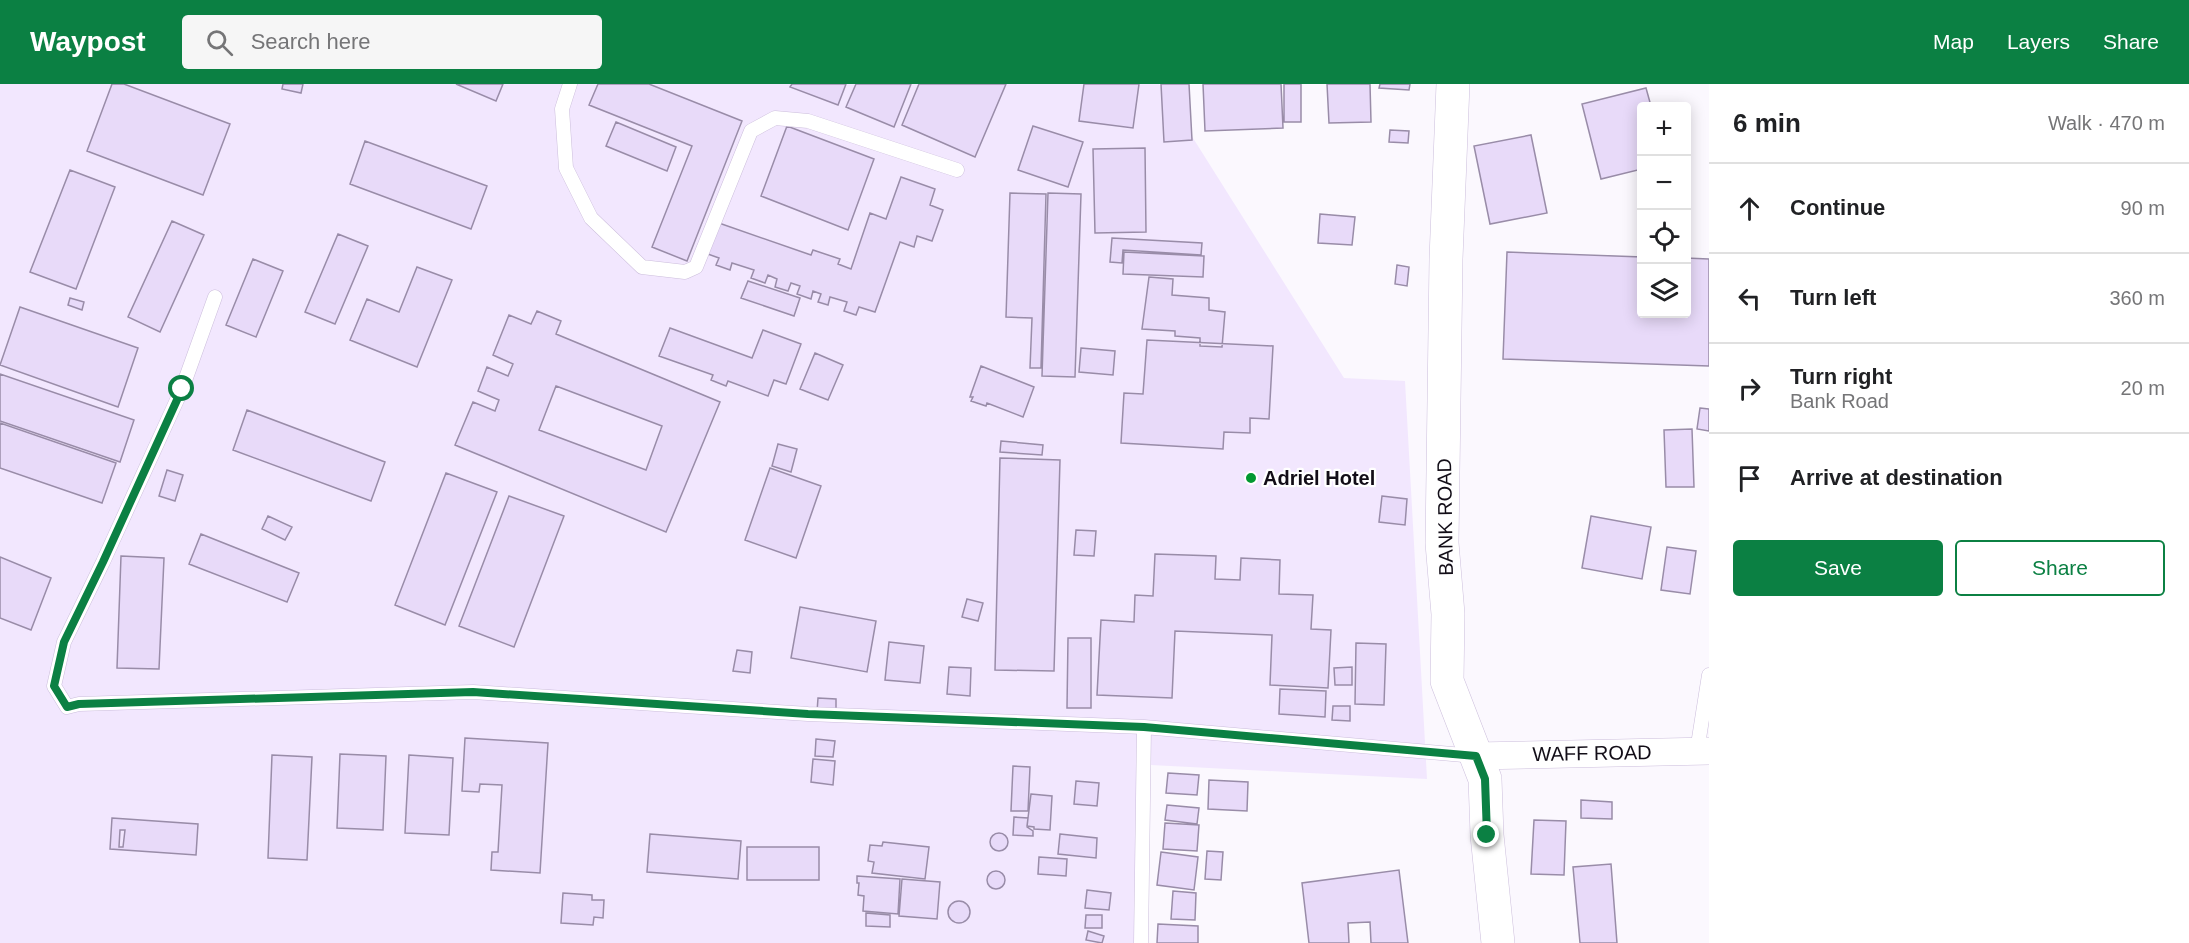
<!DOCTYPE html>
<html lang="en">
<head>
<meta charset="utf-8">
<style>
	body { margin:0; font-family:Helvetica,sans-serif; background:#f6f6f6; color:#202124 }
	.controls { position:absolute; right:18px; top:18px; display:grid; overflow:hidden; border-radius:6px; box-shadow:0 3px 15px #0003 }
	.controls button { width:54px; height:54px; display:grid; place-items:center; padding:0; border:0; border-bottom:2px solid #e0e0e0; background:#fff; color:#202124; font:30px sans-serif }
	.stop { position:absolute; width:18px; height:18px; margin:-14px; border:4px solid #0b8043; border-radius:50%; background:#fff }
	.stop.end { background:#0b8043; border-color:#fff; box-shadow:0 2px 6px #0008 }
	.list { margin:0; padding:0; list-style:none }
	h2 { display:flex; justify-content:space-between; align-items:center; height:78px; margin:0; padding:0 24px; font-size:26px }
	h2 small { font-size:20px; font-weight:400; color:#757577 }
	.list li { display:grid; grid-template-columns:39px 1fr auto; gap:18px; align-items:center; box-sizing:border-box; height:90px; padding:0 24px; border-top:2px solid #e0e0e0 }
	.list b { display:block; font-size:22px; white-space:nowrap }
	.list p { margin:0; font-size:20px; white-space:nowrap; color:#757577 }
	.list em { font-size:20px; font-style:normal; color:#757577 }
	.actions { display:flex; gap:12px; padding:18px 24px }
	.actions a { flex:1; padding:14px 0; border:2px solid #0b8043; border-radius:6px; text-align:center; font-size:21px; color:#0b8043 }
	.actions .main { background:#0b8043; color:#fff }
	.icon { flex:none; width:33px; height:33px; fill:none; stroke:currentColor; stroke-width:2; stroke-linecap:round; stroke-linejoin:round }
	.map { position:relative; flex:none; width:1709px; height:859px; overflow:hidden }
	header { display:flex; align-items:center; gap:36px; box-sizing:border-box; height:84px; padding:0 30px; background:#0b8043; color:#fff }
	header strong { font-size:28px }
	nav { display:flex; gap:33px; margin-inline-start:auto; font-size:21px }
	.search { width:420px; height:54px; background:#f6f6f6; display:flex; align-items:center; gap:15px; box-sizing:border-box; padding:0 21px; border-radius:6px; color:#757577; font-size:22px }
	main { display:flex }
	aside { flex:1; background:#fff }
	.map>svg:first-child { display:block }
</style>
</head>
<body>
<header>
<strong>Waypost</strong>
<div class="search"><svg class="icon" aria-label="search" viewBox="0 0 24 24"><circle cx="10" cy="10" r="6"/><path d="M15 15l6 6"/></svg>Search here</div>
<nav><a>Map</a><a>Layers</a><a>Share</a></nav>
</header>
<main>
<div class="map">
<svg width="1709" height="859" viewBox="0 0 1709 859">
	<rect width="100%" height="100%" fill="#fbf8fe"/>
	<!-- built -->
	<path fill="#f2e7fe" d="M0,0H1159L1344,294L1405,297L1427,695L1151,681L1144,859H0Z"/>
	<!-- building -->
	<path fill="#e8daf9" stroke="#998ca8" stroke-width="1.5" fill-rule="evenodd" d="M112,0H124L230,40L203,111L87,67Z
		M283,0H303L301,9L282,5Z
		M456,0H503L496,17Z
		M598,0H649L742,37L687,177L652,163L692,62L589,21Z
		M792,0H846L838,21L790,3Z
		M856,0H911L894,43L846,23Z
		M919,0H1006L975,73L902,41Z
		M1084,0H1139L1133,44L1079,37Z
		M1161,0H1189L1192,56L1164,58Z
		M1203,0H1281L1283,44L1205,47Z
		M1284,0H1301V38H1284Z
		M1327,0H1370L1371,38L1329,39Z
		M1380,0H1410L1409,6L1379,4Z
		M1646,4L1651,22H1642V85L1601,95L1582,20Z
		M616,38L676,63L667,87L606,62Z
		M787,42L874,75L848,146L761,112Z
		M1033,42L1083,58L1068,103L1018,86Z
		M1390,46L1409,47L1408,59L1389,58Z
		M1531,51L1547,129L1490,140L1474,62Z
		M365,57L487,102L471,145L350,100Z
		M1145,64L1146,148L1095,149L1093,65Z
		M70,86L115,103L76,205L30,188Z
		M901,93L935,105L930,121L943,126L932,157L917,152L914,163L900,158L875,228L859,223L856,231L844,227L847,218L830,213L828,221L818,218L821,210L813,207L811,215L797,210L800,202L791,199L788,207L775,203L777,195L768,191L765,199L751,194L754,186L732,179L730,186L716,181L719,174L705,169L716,138L811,171L813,166L840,175L838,180L851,185L870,129L886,135Z
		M1010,109L1046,110L1041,284H1030L1032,234L1006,233Z
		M1048,109L1081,110L1075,293L1042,292Z
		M1320,130L1355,133L1352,161L1318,159Z
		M172,137L204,151L160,248L128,233Z
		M338,150L368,162L335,240L305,228Z
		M1112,154L1202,159L1201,171L1123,166L1122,179L1110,178Z
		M1124,168L1204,172L1203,193L1123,190Z
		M1507,168L1642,173V230H1686V174L1709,175V282L1503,275Z
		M253,175L283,187L256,253L226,241Z
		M1397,181L1409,183L1407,202L1395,200Z
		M417,183L452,196L417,283L350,256L367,215L399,228Z
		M1149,193L1173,195L1172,211L1209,214V226L1225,228L1222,263L1200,262V254L1175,252V247L1142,245Z
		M748,197L800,214L794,232L741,214Z
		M70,214L84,218L82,226L68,221Z
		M20,223L138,264L118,323L0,281Z
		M537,227L561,237L556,250L720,318L666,448L455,361L473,318L495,327L499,316L478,307L487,283L508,292L513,280L493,271L509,231L531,240ZM556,302L662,342L646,386L539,346Z
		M670,244L752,274L763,246L801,260L786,300L774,296L768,312L728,297L726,302L711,296L713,291L659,272Z
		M1147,256L1273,262L1269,335L1250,334V349L1224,348L1223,365L1121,359L1124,309L1143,310Z
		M1081,264L1115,267L1113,291L1079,288Z
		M815,269L843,281L828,316L800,305Z
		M981,282L1034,303L1023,333L987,319L986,322L971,317L973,313H970Z
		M0,290L134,336L120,378L0,337Z
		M1700,324L1709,325V347L1697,345Z
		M247,326L385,378L371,417L233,366Z
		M0,339L116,379L102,419L0,384Z
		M1692,345L1694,403H1666L1664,346Z
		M1001,357L1043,361L1042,371L1000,368Z
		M778,360L797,365L791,388L772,382Z
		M1000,374L1060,376L1054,587L995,586Z
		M770,384L821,402L796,474L745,456Z
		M167,386L183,391L175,417L159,412Z
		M446,389L497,408L445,541L395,521Z
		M509,412L564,432L514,563L459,542Z
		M1382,412L1407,415L1405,441L1379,438Z
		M268,432L292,443L285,456L262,445Z
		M1591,432L1651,443L1642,495L1582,484Z
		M1076,446L1096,447L1094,472L1074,471Z
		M201,450L299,489L287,518L189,480Z
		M1667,463L1696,467L1690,510L1661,506Z
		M1155,470L1216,472L1215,495L1240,496L1241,474L1280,476L1279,510L1313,511L1311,545L1331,546L1328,604L1270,601L1272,551L1175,547L1172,614L1097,611L1101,536L1134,538L1135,511L1153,512Z
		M121,472L164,474L159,585L117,584Z
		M0,473L51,494L31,546L0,534Z
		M967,515L983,519L978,537L962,533Z
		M800,523L876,537L867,588L791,574Z
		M1068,554H1091V624H1067Z
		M889,558L924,562L920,599L885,596Z
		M1356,559L1386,560L1384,621L1355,620Z
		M737,566L752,568L750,589L733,587Z
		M949,583L971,584L970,612L947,610Z
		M1352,583V601H1335L1334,584Z
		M1280,605L1326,607L1325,633L1279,630Z
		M818,614L836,615V629L817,628Z
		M1333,622H1350V637L1332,636Z
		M465,654L548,659L540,789L491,786L492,768H498L502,701L480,700L479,708L462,707Z
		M816,655L835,657L833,673L815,672Z
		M340,670L386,672L383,746L337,744Z
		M272,671L312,673L307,776L268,774Z
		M409,671L453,674L449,751L405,749Z
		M813,675L835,677L833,701L811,698Z
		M1013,682L1030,683L1028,727H1011Z
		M1168,689L1199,691L1197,711L1166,709Z
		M1209,696L1248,698L1247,727L1208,725Z
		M1076,697L1099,699L1097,722L1074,720Z
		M1031,710L1052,712L1050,746L1034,745V743L1027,742Z
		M1581,716L1612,718V735L1581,734Z
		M1167,721L1199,724L1197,740L1165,736Z
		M1014,733L1028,734L1027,743L1033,747V752L1013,751Z
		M112,734L198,740L196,771L110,765Z
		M1534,736L1566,737L1564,791L1531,790Z
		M1165,739L1199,741L1197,767L1163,765Z
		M120,746H125L123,763H119Z
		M990 758a9 9 0 1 1 18 0a9 9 0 1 1-18 0Z
		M650,750L741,757L738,795L647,788Z
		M1060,750L1097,754L1096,774L1058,770Z
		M883,758L929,763L925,795L872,789L874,778L868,777L870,761L882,762Z
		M747,763H819V796H747Z
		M1207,767L1223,768L1221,796L1205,795Z
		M1161,768L1198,773L1194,806L1157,801Z
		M1039,773L1067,775L1066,792L1038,790Z
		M1611,780L1617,859H1580L1573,783Z
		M1399,786L1408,859H1371L1370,838L1348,839L1349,859H1309L1302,799Z
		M987 796a9 9 0 1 1 18 0a9 9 0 1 1-18 0Z
		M857,792L900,795L898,830L863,827L864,812L858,811L859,799H857Z
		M902,795L940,798L937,835L899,832Z
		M1087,806L1111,809L1109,826L1085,824Z
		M1173,807L1196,809L1195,836L1171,835Z
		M563,809L592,811V816H604L603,834L594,833L593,841L561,839Z
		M948 828a11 11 0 1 1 22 0a11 11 0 1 1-22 0Z
		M866,829L890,831V843L866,842Z
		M1086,831H1102V844H1085Z
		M1158,840L1198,842V859H1157Z
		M1088,847L1104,852L1102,859L1086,856Z"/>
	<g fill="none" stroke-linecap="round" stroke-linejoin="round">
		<!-- service casing -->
		<g stroke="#ccbedc" stroke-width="15">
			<path id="service" d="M570,0L562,25L566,84L591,134L642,183L685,188L696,183L751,47L775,34L808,37L957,86
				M215,213L182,305L103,478L64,558L54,602L67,623L79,620L473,608L808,630L1144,643L1475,672
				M1697,667L1709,591
				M1141,859L1144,643"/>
		</g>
		<!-- minor casing -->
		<g stroke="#ccbedc" stroke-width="28">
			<path id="minor" d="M1476,672L1709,667"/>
		</g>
		<!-- tertiary casing -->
		<g stroke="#ccbedc" stroke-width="34">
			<path id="tertiary" d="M1453,0L1446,175L1442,459L1448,530L1447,597L1485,695L1487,751L1498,859"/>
		</g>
		<!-- service -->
		<use href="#service" stroke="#fff" stroke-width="14"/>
		<!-- minor -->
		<use href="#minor" stroke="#fff" stroke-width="27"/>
		<!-- tertiary -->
		<use href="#tertiary" stroke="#fff" stroke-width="33"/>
	</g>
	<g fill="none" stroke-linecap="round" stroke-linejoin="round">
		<!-- route -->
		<path stroke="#0b8043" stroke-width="8" d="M182,305L103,478L64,558L54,602L67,623L79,620L473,608L808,630L1144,643L1476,672L1485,695L1487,751"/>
	</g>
	<!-- markers -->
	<circle fill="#029831" stroke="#fff" stroke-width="2" cx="1251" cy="394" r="6"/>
	<g text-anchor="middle" stroke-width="4.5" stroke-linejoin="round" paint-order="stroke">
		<!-- poi labels -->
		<g font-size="20" font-weight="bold" fill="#120d17" stroke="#fff" text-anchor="start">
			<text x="1263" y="401">Adriel Hotel</text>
		</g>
		<!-- street labels -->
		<g font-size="20" fill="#120d17" stroke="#fff">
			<text transform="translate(1445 433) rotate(-91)" y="7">BANK ROAD</text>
			<text transform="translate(1592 669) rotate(-1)" y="7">WAFF ROAD</text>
		</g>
	</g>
</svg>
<div class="controls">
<button>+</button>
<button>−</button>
<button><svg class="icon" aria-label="locate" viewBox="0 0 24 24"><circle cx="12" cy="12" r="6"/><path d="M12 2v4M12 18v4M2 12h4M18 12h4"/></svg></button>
<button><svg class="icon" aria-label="layers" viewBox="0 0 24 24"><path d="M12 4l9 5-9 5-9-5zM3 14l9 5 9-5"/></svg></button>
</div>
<div class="stop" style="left:182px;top:305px"></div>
<div class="stop end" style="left:1487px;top:751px"></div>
</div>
<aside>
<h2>6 min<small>Walk · 470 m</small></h2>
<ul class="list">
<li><svg class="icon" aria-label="ahead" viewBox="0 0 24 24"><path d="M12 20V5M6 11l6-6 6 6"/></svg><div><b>Continue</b></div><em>90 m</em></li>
<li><svg class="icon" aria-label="left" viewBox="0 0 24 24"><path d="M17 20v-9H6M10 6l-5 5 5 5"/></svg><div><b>Turn left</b></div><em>360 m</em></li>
<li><svg class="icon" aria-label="right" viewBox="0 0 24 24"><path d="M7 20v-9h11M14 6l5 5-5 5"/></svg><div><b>Turn right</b><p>Bank Road</p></div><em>20 m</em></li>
<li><svg class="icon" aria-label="arrive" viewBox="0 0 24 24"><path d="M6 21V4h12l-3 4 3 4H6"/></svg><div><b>Arrive at destination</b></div></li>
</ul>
<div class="actions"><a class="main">Save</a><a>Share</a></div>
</aside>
</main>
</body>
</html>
